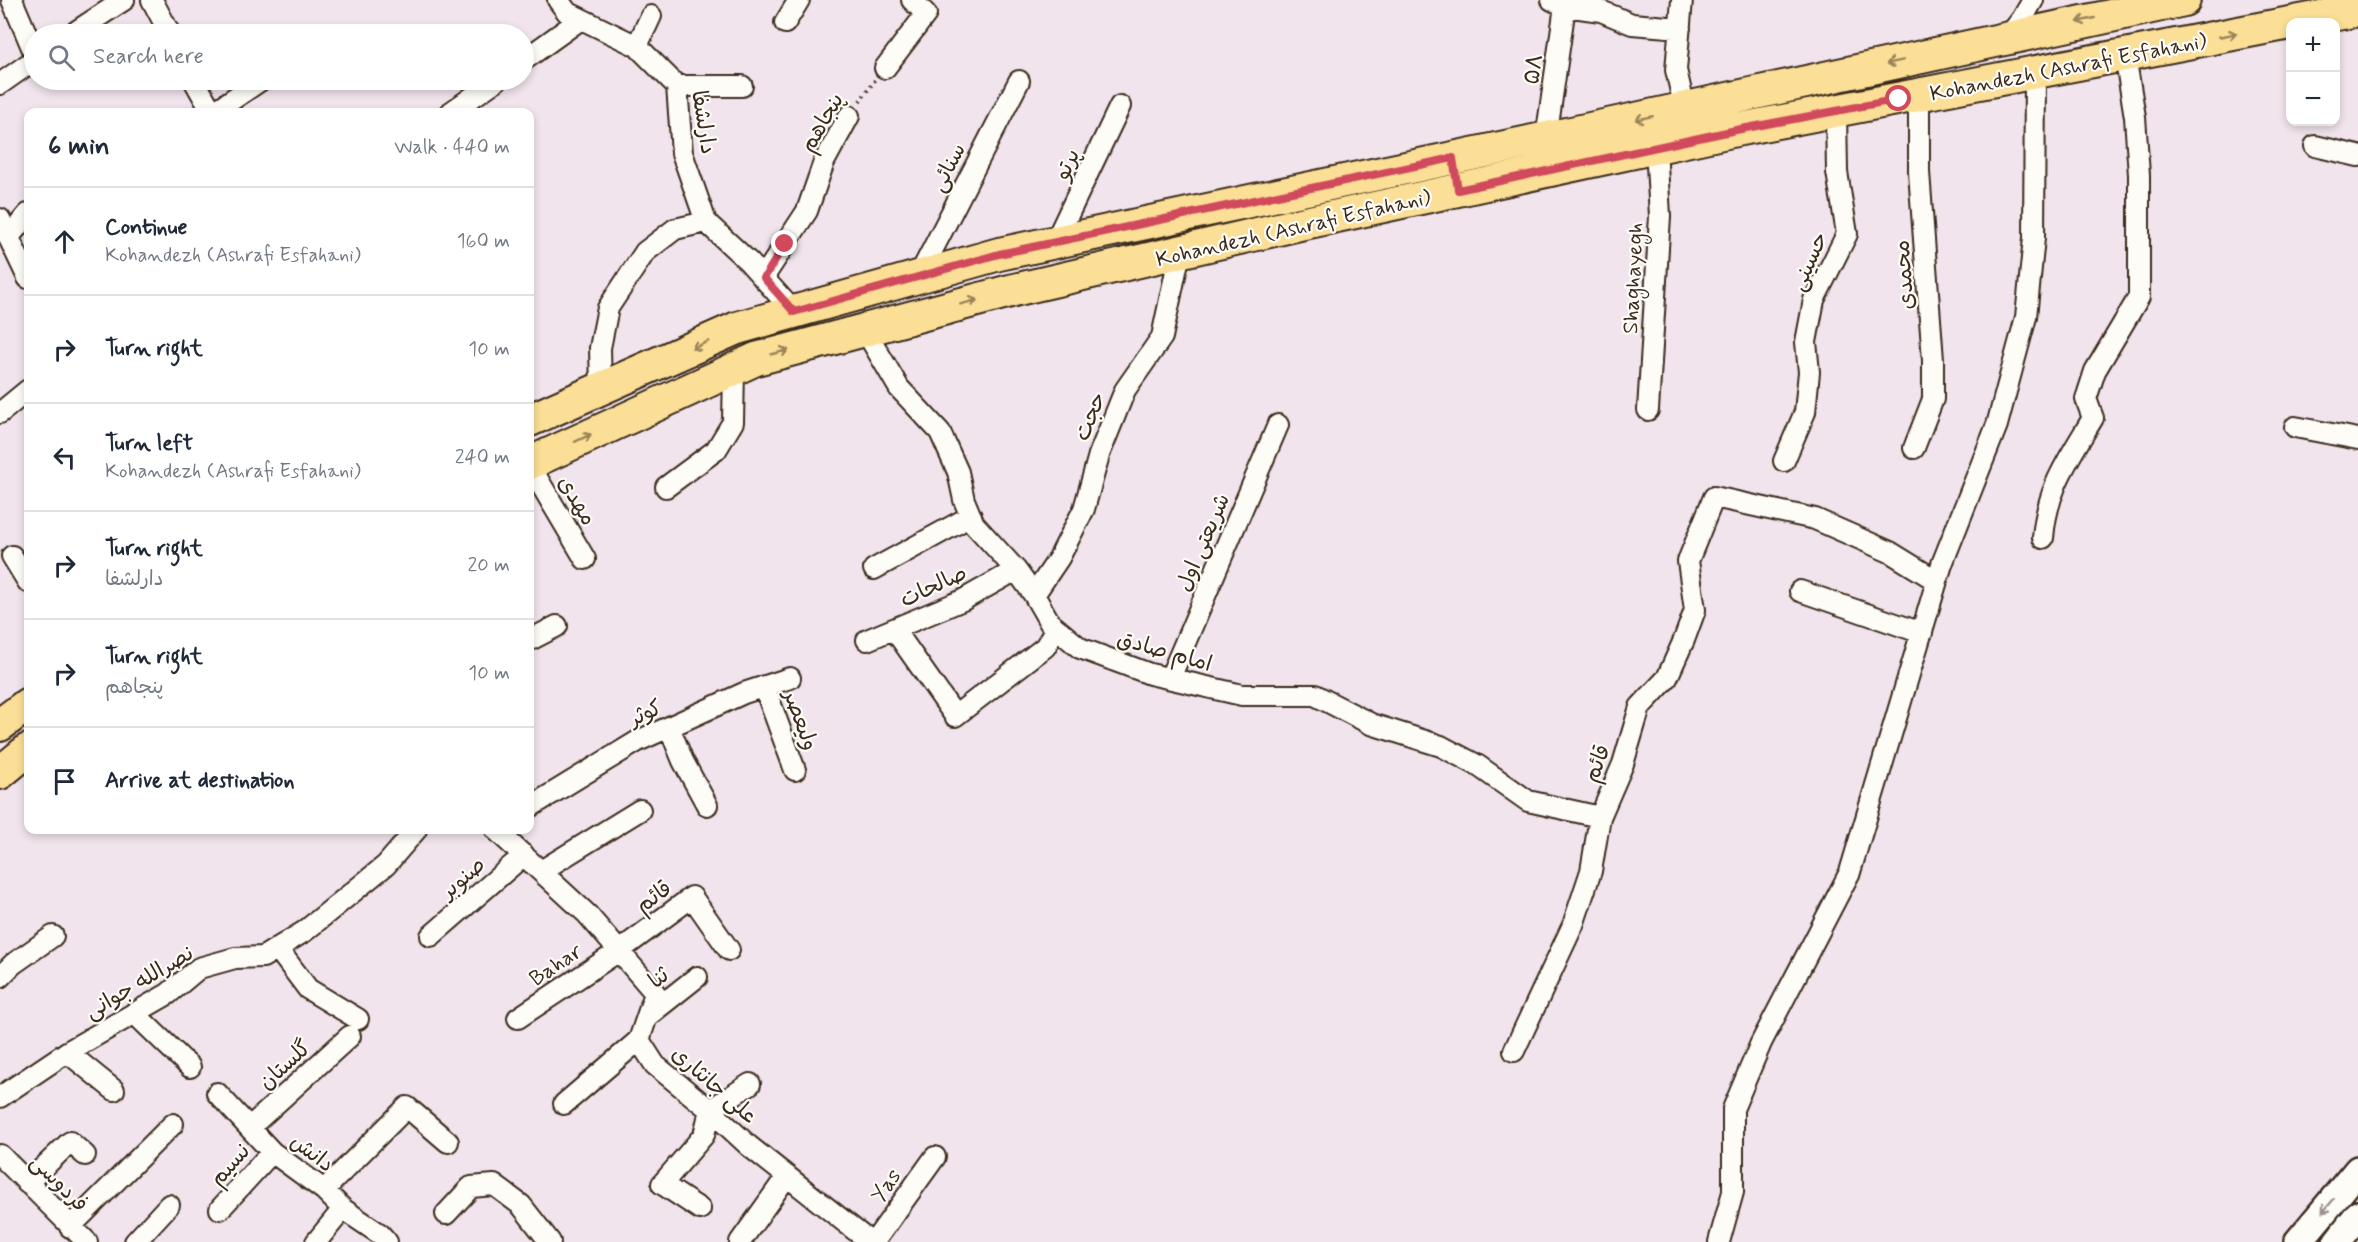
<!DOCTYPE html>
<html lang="en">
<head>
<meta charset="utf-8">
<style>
	body { margin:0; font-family:Mynerve,"Playpen Sans Arabic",sans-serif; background:#f6f6f7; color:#1f2937 }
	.controls { position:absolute; right:18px; top:18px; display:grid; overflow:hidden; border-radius:12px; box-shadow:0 3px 9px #0003 }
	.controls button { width:54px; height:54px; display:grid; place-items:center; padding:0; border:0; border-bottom:2px solid #e0e1e3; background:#fff; color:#1f2937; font:30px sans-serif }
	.stop { position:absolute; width:18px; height:18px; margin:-14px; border:4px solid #d1495b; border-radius:50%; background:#fff }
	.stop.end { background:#d1495b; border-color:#fff; box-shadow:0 2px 6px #0008 }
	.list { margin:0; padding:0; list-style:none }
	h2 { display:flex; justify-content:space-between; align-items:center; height:78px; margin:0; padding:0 24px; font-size:26px }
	h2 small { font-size:20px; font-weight:400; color:#747a83 }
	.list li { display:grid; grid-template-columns:39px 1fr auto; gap:18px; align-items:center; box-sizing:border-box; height:108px; padding:0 24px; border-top:2px solid #e0e1e3 }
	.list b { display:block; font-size:22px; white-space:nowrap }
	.list p { margin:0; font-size:20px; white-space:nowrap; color:#747a83 }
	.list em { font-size:20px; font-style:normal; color:#747a83 }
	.icon { flex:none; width:33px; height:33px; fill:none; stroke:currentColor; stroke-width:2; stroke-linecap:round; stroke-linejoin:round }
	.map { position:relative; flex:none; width:2358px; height:1242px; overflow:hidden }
	.search { position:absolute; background:#fff; box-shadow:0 3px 9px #0003; left:24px; top:24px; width:510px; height:66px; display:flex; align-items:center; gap:15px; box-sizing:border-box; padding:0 21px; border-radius:33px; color:#747a83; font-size:22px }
	.panel { position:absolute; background:#fff; box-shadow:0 3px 9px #0003; left:24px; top:108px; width:510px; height:726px; border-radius:12px }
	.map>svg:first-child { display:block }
</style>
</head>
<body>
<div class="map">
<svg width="2358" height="1242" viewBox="0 0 2358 1242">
	<rect width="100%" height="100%" fill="#f1e4ec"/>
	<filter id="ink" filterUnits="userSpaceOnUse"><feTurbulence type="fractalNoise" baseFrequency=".0167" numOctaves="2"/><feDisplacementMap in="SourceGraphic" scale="12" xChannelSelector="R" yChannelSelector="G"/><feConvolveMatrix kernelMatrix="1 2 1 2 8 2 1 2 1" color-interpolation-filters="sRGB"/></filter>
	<g filter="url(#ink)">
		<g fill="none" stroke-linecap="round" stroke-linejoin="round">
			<!-- street casing -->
			<g stroke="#3b2a1e" stroke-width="24">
				<path id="street" d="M12,0L34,52
					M152,0L170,34
					M558,0L567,12L637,46L677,86L682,153L706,222L749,262L794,312
					M1552,0L1565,6L1601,11L1632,24L1680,28
					M1682,0L1676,70L1685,109
					M785,23L799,0
					M72,34L124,0
					M2007,38L2022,19L2033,0
					M637,46L651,16
					M524,60L581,19
					M885,68L926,14L912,0
					M194,80L212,112
					M0,84L34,60
					M677,86H742
					M214,112L261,80
					M451,112L497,80
					M1546,139L1565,6
					M2315,146L2358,156
					M0,219L28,278
					M9,237L28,214
					M1055,242L1120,106
					M919,276L1019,81
					M763,278L807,211L824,162L849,116
					M865,330L899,388L940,432L958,472L964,500L974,524L1016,570L1034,595L1050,623L1080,648L1150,674L1242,695H1315L1371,724L1441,746L1477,765L1528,801L1600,817
					M601,388L600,348L608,308L645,252L675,229L706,222
					M1648,410L1660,216L1656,148
					M0,413L28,390
					M2295,427L2358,439
					M1914,448L1933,399V360L1919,172V95
					M1784,461L1805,412L1809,372L1806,342L1814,300L1847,234L1837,172L1836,111
					M530,466L585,559
					M666,487L716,450L733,422L734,369
					M2043,538C2047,488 2068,460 2093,418L2086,399L2095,371L2139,297V175L2135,117L2125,55
					M12,556L28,582
					M874,569L971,516
					M1800,591L1922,633
					M1034,595L1059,558L1084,509L1099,455L1125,390L1162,337L1180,252
					M894,629L955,716L1045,647L1056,629
					M530,640L557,626
					M867,640L963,600L1016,570
					M1170,678L1278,425
					M764,686L795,770
					M669,727L683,761L707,805
					M530,807L638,741L744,693L790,678
					M496,830L587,914L655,993L639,1040L655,1065L710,1110L749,1146L870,1242
					M541,871L640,810
					M431,936L524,855
					M277,948L308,989L358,1019
					M0,977L13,964L53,936
					M134,1013L190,1067
					M649,1015L697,977
					M518,1018L619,951L692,897L729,950
					M1514,1051L1573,925L1591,871L1600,817L1623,764L1640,707L1667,678L1684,640L1695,610L1688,561L1714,497L1815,519L1890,552L1937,581
					M67,1052L114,1090
					M217,1093L272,1152L324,1190L343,1209L380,1234L387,1242
					M0,1097L67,1052L168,994L199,968L235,958L263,957L305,931L386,865L416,830
					M564,1104L639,1040
					M250,1127L350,1036
					M0,1155L87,1242
					M27,1183L70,1142L85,1155
					M324,1190L407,1107L448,1142
					M220,1209L272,1152
					M700,1209L662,1184L704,1135L710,1110L750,1084
					M446,1214L471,1187L494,1185L521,1205L550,1242
					M70,1227L173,1124
					M135,1242L169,1205
					M316,1242L343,1209
					M740,1242L787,1176
					M874,1242L935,1157
					M1719,1242L1733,1192V1109L1761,1043L1850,872L1942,564L1997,425L2026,317L2034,238L2035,73"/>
			</g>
			<!-- secondary casing -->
			<g stroke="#3b2a1e" stroke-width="32">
				<path id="secondary" d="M2298,1242L2358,1170
					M2337,1242L2358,1215"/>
			</g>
			<!-- primary casing -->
			<g stroke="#3b2a1e" stroke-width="36">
				<path id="primary" d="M2295,22L2358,10
					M530,420L737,328L999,254L1576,132L2184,0
					M530,463L756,359L1014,290L1300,224L1736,130L2290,23
					M0,725L28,704
					M0,773L28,750"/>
			</g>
			<!-- path -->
			<path stroke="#3b2a1e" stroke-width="4" stroke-dasharray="1.5 4.5" stroke-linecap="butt" d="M860,101L875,80"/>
			<!-- street -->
			<use href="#street" stroke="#fdfcf7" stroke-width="20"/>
			<!-- secondary -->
			<use href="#secondary" stroke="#fdfcf7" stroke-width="27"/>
			<!-- primary -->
			<use href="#primary" stroke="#fbdf96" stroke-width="32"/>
		</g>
		<!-- one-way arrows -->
		<defs><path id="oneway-shaft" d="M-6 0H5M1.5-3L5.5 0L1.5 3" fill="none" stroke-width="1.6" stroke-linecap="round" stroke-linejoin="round" transform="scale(1.5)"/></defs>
		<g stroke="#9b845a">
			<use href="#oneway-shaft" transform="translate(2086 20) rotate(167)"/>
			<use href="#oneway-shaft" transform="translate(2228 35) rotate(-11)"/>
			<use href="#oneway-shaft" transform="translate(1895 62) rotate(168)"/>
			<use href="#oneway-shaft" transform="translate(1644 118) rotate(168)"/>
			<use href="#oneway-shaft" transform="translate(969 302) rotate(-15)"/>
			<use href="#oneway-shaft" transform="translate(700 345) rotate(156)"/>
			<use href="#oneway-shaft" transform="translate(780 352) rotate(-15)"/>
			<use href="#oneway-shaft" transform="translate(583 438) rotate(-25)"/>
		</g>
		<use stroke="#9c938a" href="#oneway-shaft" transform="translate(2328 1206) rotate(130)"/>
	</g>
	<g fill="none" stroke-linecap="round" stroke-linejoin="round" filter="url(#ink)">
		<!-- route -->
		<path stroke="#d1495b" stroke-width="8" d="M785,244L764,278L794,312L999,254L1453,158L1458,190L1736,130L1899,99"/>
	</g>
	<g text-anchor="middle" stroke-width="4.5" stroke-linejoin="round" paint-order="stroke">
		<!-- street labels -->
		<g font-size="22" fill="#3b2a1e" stroke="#fdfcf7">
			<text transform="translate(2068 66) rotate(-11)" y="8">Kohandezh (Ashrafi Esfahani)</text>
			<text transform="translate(1532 69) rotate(-82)" y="8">۵۸</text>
			<text transform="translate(705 122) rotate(81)" y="8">دارلشفا</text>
			<text transform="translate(821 122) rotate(-60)" y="8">پنجاهم</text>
			<text transform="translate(1066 164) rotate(-65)" y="8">پرتو</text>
			<text transform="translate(947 167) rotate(-63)" y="8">سنائی</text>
			<text transform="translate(1293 227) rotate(-13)" y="8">Kohandezh (Ashrafi Esfahani)</text>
			<text transform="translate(1808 261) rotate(-66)" y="8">حسینی</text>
			<text transform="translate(1903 275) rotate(-94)" y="8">محمدی</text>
			<text transform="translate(1632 278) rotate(-87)" y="8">Shaghayegh</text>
			<text transform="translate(1089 416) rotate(-68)" y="8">حجت</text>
			<text transform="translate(578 500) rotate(59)" y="8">مهدی</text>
			<text transform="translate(1202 542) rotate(-67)" y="8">شریعتی اول</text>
			<text transform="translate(933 585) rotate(-25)" y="8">صالحات</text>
			<text transform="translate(1165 650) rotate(16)" y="8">امام صادق</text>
			<text transform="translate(645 712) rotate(-25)" y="8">کوثر</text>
			<text transform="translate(802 720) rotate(70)" y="8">ولیعصر</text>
			<text transform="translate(1596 763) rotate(-69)" y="8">قائم</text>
			<text transform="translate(462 877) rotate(-41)" y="8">صنوبر</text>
			<text transform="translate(653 896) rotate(-36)" y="8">قائم</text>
			<text transform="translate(555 964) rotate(-34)" y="8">Bahar</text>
			<text transform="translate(658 977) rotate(-38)" y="8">ثنا</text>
			<text transform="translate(139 981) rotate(-31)" y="8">نصرالله جوانی</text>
			<text transform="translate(284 1064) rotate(-42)" y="8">گلستان</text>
			<text transform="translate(715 1084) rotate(41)" y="8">علی جانثاری</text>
			<text transform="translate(313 1152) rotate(37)" y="8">دانش</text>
			<text transform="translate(229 1164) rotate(-48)" y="8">نسیم</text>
			<text transform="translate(60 1182) rotate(45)" y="8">فردوسی</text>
			<text transform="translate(885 1185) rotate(-55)" y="8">Yas</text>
		</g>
	</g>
</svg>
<div class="controls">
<button>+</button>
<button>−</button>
</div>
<div class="stop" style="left:1899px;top:99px"></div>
<div class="stop end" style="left:785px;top:244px"></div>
<div class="search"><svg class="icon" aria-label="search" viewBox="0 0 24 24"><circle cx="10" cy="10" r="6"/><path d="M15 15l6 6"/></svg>Search here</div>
<section class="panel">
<h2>6 min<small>Walk · 440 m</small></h2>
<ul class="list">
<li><svg class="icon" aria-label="ahead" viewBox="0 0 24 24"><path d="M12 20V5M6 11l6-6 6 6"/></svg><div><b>Continue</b><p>Kohandezh (Ashrafi Esfahani)</p></div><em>160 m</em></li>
<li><svg class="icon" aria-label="right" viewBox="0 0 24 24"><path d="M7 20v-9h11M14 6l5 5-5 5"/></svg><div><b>Turn right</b></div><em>10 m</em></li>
<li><svg class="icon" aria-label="left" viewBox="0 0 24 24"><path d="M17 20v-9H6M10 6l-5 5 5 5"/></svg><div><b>Turn left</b><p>Kohandezh (Ashrafi Esfahani)</p></div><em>240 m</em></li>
<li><svg class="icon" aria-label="right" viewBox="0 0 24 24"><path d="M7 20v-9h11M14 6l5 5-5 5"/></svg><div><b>Turn right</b><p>دارلشفا</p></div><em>20 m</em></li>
<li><svg class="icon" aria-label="right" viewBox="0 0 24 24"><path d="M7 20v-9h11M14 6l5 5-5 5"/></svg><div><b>Turn right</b><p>پنجاهم</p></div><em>10 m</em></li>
<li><svg class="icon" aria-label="arrive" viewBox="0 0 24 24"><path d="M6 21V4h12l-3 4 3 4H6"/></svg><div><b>Arrive at destination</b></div></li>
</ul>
</section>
</div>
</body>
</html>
